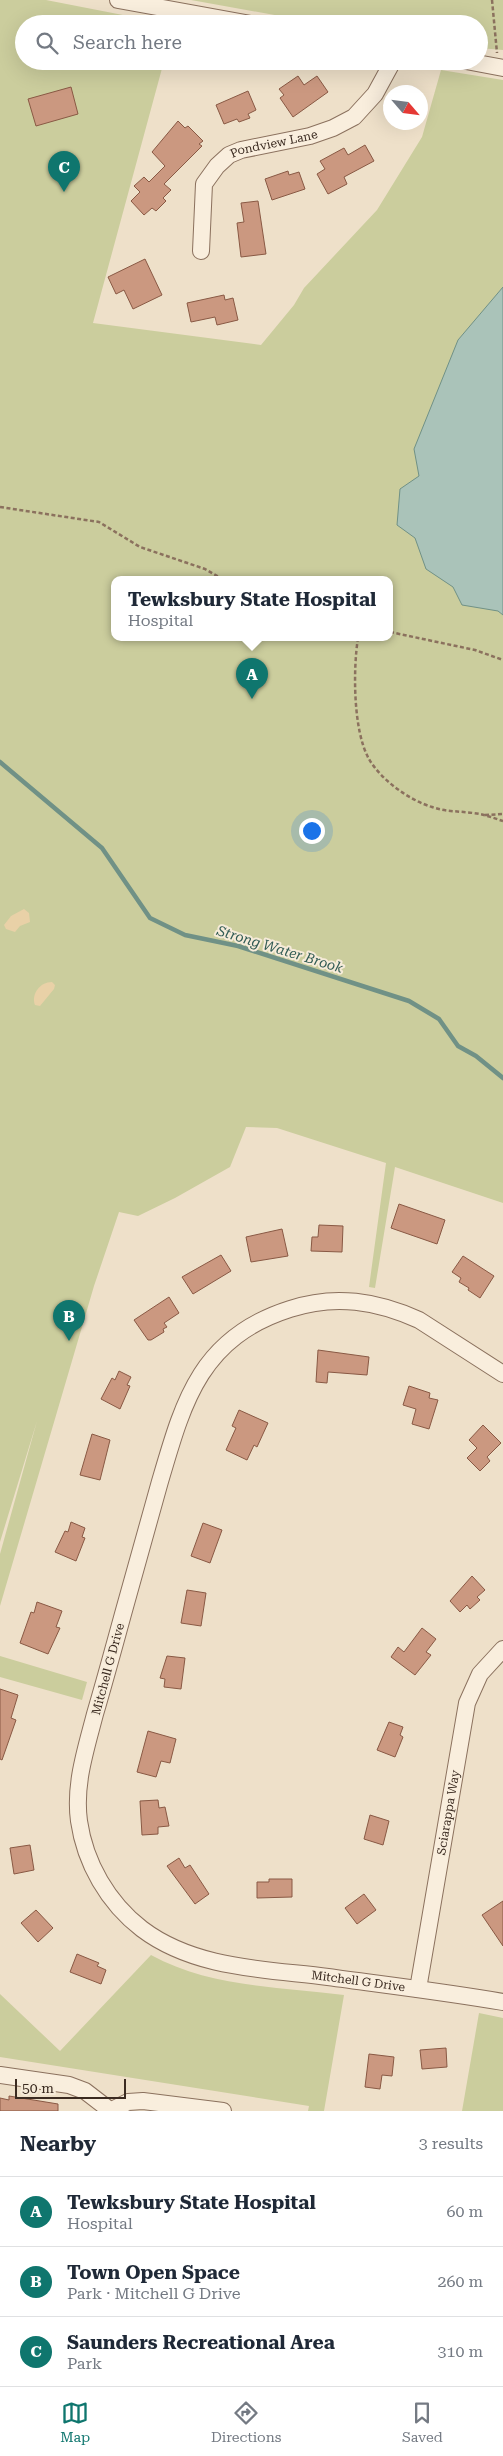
<!DOCTYPE html>
<html lang="en">
<head>
<meta charset="utf-8">
<style>
	body { margin:0; font-family:"Roboto Serif",serif; background:#f2f2f3; color:#1f2937 }
	.compass { position:absolute; left:383px; top:85px; width:45px; height:45px; border-radius:50%; background:#fff; box-shadow:0 5px 20px #0002; rotate:118deg }
	.scale { position:absolute; left:15px; bottom:12px; width:111px; box-sizing:border-box; padding-left:5px; border:2px solid #3b2b21; border-top:0; font-size:14px; line-height:18px; white-space:nowrap; color:#3b2b21; -webkit-text-stroke:4px #f6ebd9; paint-order:stroke }
	.you { position:absolute; left:311px; top:830px; width:18px; height:18px; margin:-12px; border:4px solid #fff; border-radius:50%; background:#1a73e8; box-shadow:0 0 0 8px #1a73e833 }
	.badge { display:grid; place-items:center; width:32px; height:32px; border-radius:50%; background:#0f766e; color:#fff; font-size:16px; font-weight:700 }
	.pin { position:absolute; translate:-50% -41px; filter:drop-shadow(0 1px 2px #0008) }
	.pin::after { content:''; position:absolute; top:26px; width:18px; height:15px; background:inherit; clip-path:polygon(0 0,100% 0,50% 100%) }
	.popup { position:absolute; left:111px; top:576px; width:282px; height:65px; box-sizing:border-box; display:grid; place-content:center; border-radius:10px; background:#fff; filter:drop-shadow(0 1px 4px #0005); font-size:16px; white-space:nowrap; color:#747a83 }
	.popup b { font-size:19px; color:#1f2937 }
	.popup::after { content:''; position:absolute; left:50%; top:100%; margin-left:-10px; border:10px solid transparent; border-top-color:#fff }
	.list { margin:0; padding:0; list-style:none }
	h2 { display:flex; justify-content:space-between; align-items:center; height:65px; margin:0; padding:0 20px; font-size:21px }
	h2 small { font-size:16px; font-weight:400; color:#747a83 }
	.list li { display:grid; grid-template-columns:32px 1fr auto; gap:15px; align-items:center; box-sizing:border-box; height:70px; padding:0 20px; border-top:1px solid #e0e1e3 }
	.list b { display:block; font-size:19px; white-space:nowrap }
	.list p { margin:0; font-size:16px; white-space:nowrap; color:#747a83 }
	.list em { font-size:16px; font-style:normal; color:#747a83 }
	.icon { flex:none; width:28px; height:28px; fill:none; stroke:currentColor; stroke-width:2; stroke-linecap:round; stroke-linejoin:round }
	.map { position:relative; flex:none; width:503px; height:2111px; overflow:hidden }
	.search { position:absolute; background:#fff; box-shadow:0 5px 20px #0002; left:15px; right:15px; top:15px; height:55px; display:flex; align-items:center; gap:12px; box-sizing:border-box; padding:0 18px; border-radius:28px; color:#747a83; font-size:19px }
	.sheet { height:275px; background:#fff }
	nav { display:flex; justify-content:space-around; align-items:center; box-sizing:border-box; height:70px; border-top:1px solid #e0e1e3; background:#fff; font-size:14px; color:#747a83 }
	nav a { display:grid; justify-items:center; gap:2px }
	nav .on { color:#0f766e }
	.map>svg:first-child { display:block }
</style>
</head>
<body>
<div class="map">
<svg width="503" height="2111" viewBox="0 0 503 2111">
	<rect width="100%" height="100%" fill="#eee0c9"/>
	<!-- green -->
	<path fill="#cbcd9d" fill-rule="evenodd" d="M0,0H46L169,24H24V61H164L93,323L261,345L294,305L304,288L377,210L422,137L441,70L503,80V1203L395,1167L375,1288L369,1287L386,1163L277,1128L246,1127L230,1167L175,1198L138,1216L119,1212L94,1286L0,1606V1554L37,1421L0,1542ZM114,580H390V638H114Z
		M191,0H503V50L479,48V24H324Z
		M0,1656L87,1682L82,1700L0,1677Z
		M151,1955C209,1987 279,1987 344,1995L324,2111H308L309,2106L0,2057V1994L60,2051Z
		M479,2013L503,2018V2111H462Z"/>
	<!-- sand -->
	<path fill="#e9d1a7" d="M24,909L29,913L30,922L20,926L15,932L6,929L4,925L11,916Z
		M52,982L55,985L54,989L40,1006L35,1005C31,994 40,982 52,982Z"/>
	<!-- water -->
	<path fill="#aac3b9" stroke="#709186" d="M503,287V615L498,611L462,605L453,587L426,569L415,538L397,525L400,489L419,476L414,449L458,340Z"/>
	<g fill="none" stroke-linecap="round" stroke-linejoin="round">
		<!-- stream -->
		<path stroke="#709186" stroke-width="4.5" d="M0,762L102,848L150,918L185,935L238,946L409,1001L439,1019L458,1046L476,1056L503,1078"/>
	</g>
	<!-- building -->
	<path fill="#cb9880" stroke="#895944" d="M298,76L304,85L317,76L328,92L293,117L280,98L284,95L279,89Z
		M71,87L78,114L36,126L28,99Z
		M248,91L256,110L248,114L250,118L239,122L237,119L224,124L216,105Z
		M178,121L185,128L188,126L203,141L199,144L202,146L164,184L171,190L163,198L166,201L156,211L152,208L144,215L131,201L140,192L134,186L144,177L149,182L165,166L152,152Z
		M365,145L374,161L344,177L347,184L328,194L317,174L325,169L320,161L344,148L348,155Z
		M288,171L289,175L299,172L305,189L272,200L265,179Z
		M258,201L266,254L241,257L237,223L244,222L241,203Z
		M145,259L162,295L133,309L124,290L116,294L108,277Z
		M224,295L225,300L233,298L238,320L217,325L215,317L191,322L187,303Z
		M399,1204L445,1220L437,1244L391,1228Z
		M319,1225L343,1226L342,1252L311,1251L312,1237H318Z
		M282,1229L288,1256L251,1262L246,1237Z
		M221,1255L231,1271L193,1294L182,1277Z
		M463,1256L494,1276L480,1298L468,1290L469,1288L459,1282L461,1278L452,1272Z
		M169,1297L179,1313L164,1323L167,1327L163,1329L164,1332L151,1340H148L134,1320Z
		M318,1350L369,1357L367,1375L328,1372L327,1383L316,1382Z
		M119,1371L131,1377L127,1385L130,1386L120,1409L101,1399L112,1378L115,1380Z
		M409,1386L430,1393L429,1398L438,1400L429,1429L412,1424L416,1409L403,1405Z
		M239,1410L268,1423L257,1447L254,1445L247,1460L226,1450L236,1428L232,1426Z
		M483,1425L501,1443L487,1457L490,1461L480,1471L467,1458L477,1448L469,1440Z
		M92,1434L110,1440L100,1480L80,1475Z
		M71,1522L85,1528L82,1537L85,1538L76,1561L55,1552L65,1531L68,1532Z
		M203,1523L222,1530L210,1563L191,1556Z
		M472,1576L485,1590L477,1597L480,1600L470,1609L467,1605L460,1612L450,1601Z
		M187,1590L206,1593L201,1626L181,1623Z
		M37,1602L62,1611L56,1627L60,1628L48,1654L20,1643L31,1612L34,1613Z
		M422,1628L436,1639L426,1652L431,1655L415,1675L391,1657L398,1647L404,1652Z
		M167,1656L185,1658L181,1689L164,1687L165,1679L160,1678Z
		M0,1689L18,1695L11,1718L16,1720L2,1760L0,1759Z
		M389,1722L403,1727L400,1735L403,1737L395,1757L377,1750Z
		M148,1731L176,1739L170,1763L161,1761L156,1777L137,1772Z
		M158,1800L159,1808L165,1807L169,1826L158,1827V1834L142,1835L140,1801Z
		M370,1815L389,1821L383,1845L364,1839Z
		M30,1845L34,1870L14,1874L10,1848Z
		M179,1858L185,1868L190,1865L209,1894L195,1904L167,1866Z
		M269,1879H292V1897L257,1898V1882H269Z
		M364,1894L376,1910L357,1924L345,1908Z
		M503,1901V1946L482,1915Z
		M36,1910L53,1928L38,1942L21,1923Z
		M77,1954L99,1963L97,1966L106,1970L101,1984L70,1972Z
		M446,2048L447,2067L422,2069L420,2050Z
		M369,2054L394,2057L392,2076L382,2075L380,2089L365,2087Z
		M9,2096L58,2104V2111H0V2098L9,2100Z"/>
	<g fill="none" stroke-linecap="round" stroke-linejoin="round">
		<!-- minor casing -->
		<g stroke="#8b715e" stroke-width="18">
			<g id="minor">
				<path d="M118,0L251,24"/>
				<path d="M466,61L503,68"/>
				<path id="s1" d="M201,251L204,184L217,166L229,155L241,150L310,136L333,128L354,117L375,94L393,61"/>
				<path id="s2" d="M503,1374L419,1320C377,1301 335,1294 290,1309C199,1338 183,1403 159,1485C147,1528 135,1571 123,1614C114,1647 105,1680 95,1714C86,1749 74,1784 79,1821C85,1863 108,1903 142,1929C195,1969 265,1969 328,1977C386,1985 445,1992 503,2002"/>
				<path id="s3" d="M418,1989L467,1703L480,1674L503,1649"/>
				<path d="M0,2075L69,2085L85,2091L111,2111"/>
				<path d="M110,2111L128,2102L143,2101L223,2111"/>
			</g>
		</g>
		<!-- path -->
		<path stroke="#8b715e" stroke-width="2.5" stroke-dasharray="4 2.5" stroke-linecap="butt" d="M492,0L497,53
			M0,507L99,522L140,547L205,569L224,580
			M390,632L475,650L503,660
			M358,638C353,669 353,731 369,759C381,780 409,800 432,807C446,812 459,811 473,813C484,814 493,818 503,821
			M485,815L503,814"/>
		<!-- minor -->
		<use href="#minor" stroke="#f9eedd" stroke-width="16"/>
	</g>
	<g text-anchor="middle" stroke-width="4" stroke-linejoin="round" paint-order="stroke">
		<!-- street labels -->
		<g font-size="12" fill="#3b2b21" stroke="#f6ebd9">
			<text dy="4" stroke="none"><textPath href="#s1" startOffset="152">Pondview Lane</textPath></text>
			<text transform="translate(108 1669) rotate(-75)" y="4">Mitchell G Drive</text>
			<text dy="4" stroke="none"><textPath href="#s3" startOffset="179">Sciarappa Way</textPath></text>
			<text dy="4" stroke="none"><textPath href="#s2" startOffset="1164">Mitchell G Drive</textPath></text>
		</g>
		<!-- water labels -->
		<g font-size="14" font-style="italic" fill="#315b54" stroke="#f6ebd9">
			<text transform="translate(280 949) rotate(17)" y="5">Strong Water Brook</text>
		</g>
	</g>
</svg>
<svg class="compass" viewBox="-18 -18 36 36"><path d="M0-13l5 13h-10z" fill="#e53935"/><path d="M0 13l5-13h-10z" fill="#747a83"/></svg>
<div class="scale">50 m</div>
<div class="you"></div>
<div class="pin badge" style="left:252px;top:699px">A</div>
<div class="popup"><b>Tewksbury State Hospital</b>Hospital</div>
<div class="pin badge" style="left:69px;top:1341px">B</div>
<div class="pin badge" style="left:64px;top:192px">C</div>
<div class="search"><svg class="icon" aria-label="search" viewBox="0 0 24 24"><circle cx="10" cy="10" r="6"/><path d="M15 15l6 6"/></svg>Search here</div>
</div>
<section class="sheet">
<h2>Nearby<small>3 results</small></h2>
<ul class="list">
<li><span class="badge">A</span><div><b>Tewksbury State Hospital</b><p>Hospital</p></div><em>60 m</em></li>
<li><span class="badge">B</span><div><b>Town Open Space</b><p>Park · Mitchell G Drive</p></div><em>260 m</em></li>
<li><span class="badge">C</span><div><b>Saunders Recreational Area</b><p>Park</p></div><em>310 m</em></li>
</ul>
</section>
<nav>
<a class="on"><svg class="icon" aria-label="map" viewBox="0 0 24 24"><path d="M3 6l6-2 6 2 6-2v14l-6 2-6-2-6 2zM9 4v14M15 6v14"/></svg>Map</a>
<a><svg class="icon" aria-label="directions" viewBox="0 0 24 24"><path d="M12 3l9 9-9 9-9-9zM9 14v-3h6M13 9l2 2-2 2"/></svg>Directions</a>
<a><svg class="icon" aria-label="saved" viewBox="0 0 24 24"><path d="M7 4h10v16l-5-4-5 4z"/></svg>Saved</a>
</nav>
</body>
</html>
